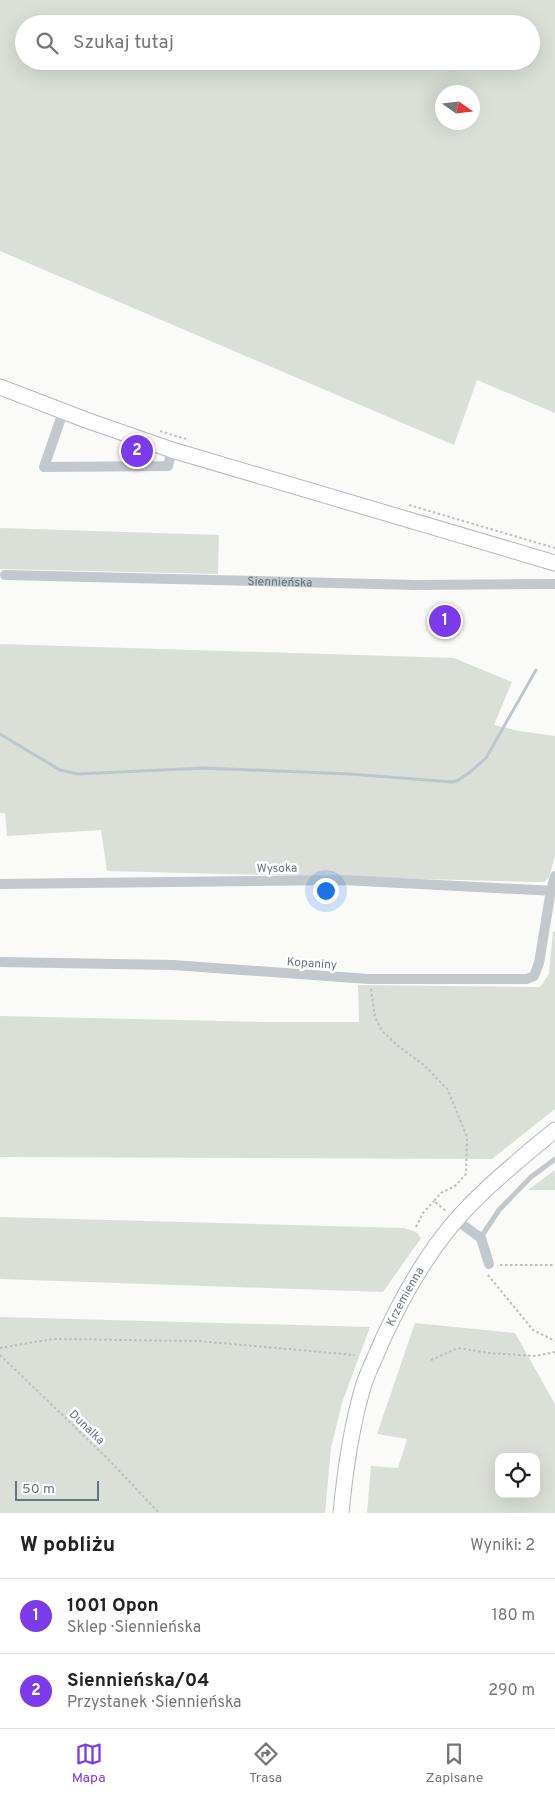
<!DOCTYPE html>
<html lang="pl">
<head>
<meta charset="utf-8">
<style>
	body { margin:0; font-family:Overpass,sans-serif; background:#f2f2f2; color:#222 }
	.controls { position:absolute; right:15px; bottom:15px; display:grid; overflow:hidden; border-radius:10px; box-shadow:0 5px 20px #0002 }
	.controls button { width:45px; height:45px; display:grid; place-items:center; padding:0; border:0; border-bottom:1px solid #e0e0e0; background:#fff; color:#222; font:25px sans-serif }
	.compass { position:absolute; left:435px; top:85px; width:45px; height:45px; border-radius:50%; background:#fff; box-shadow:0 5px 20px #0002; rotate:104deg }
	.scale { position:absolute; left:15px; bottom:12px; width:84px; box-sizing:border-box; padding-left:5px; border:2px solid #657683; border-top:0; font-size:14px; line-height:18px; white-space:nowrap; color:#657683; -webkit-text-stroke:4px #fff; paint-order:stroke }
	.you { position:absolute; left:325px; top:890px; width:18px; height:18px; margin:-12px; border:4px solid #fff; border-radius:50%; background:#1a73e8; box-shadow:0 0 0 8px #1a73e833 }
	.badge { display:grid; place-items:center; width:32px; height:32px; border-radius:50%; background:#7c3aed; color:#fff; font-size:16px; font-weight:700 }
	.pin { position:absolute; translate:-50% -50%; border:2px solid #fff; box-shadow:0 1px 5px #0006 }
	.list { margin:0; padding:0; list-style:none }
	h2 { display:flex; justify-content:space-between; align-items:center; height:65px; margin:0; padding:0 20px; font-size:21px }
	h2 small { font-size:16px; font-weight:400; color:#767676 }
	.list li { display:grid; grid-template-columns:32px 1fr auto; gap:15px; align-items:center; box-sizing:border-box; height:75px; padding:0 20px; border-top:1px solid #e0e0e0 }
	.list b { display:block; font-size:19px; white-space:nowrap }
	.list p { margin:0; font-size:16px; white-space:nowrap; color:#767676 }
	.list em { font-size:16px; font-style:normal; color:#767676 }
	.icon { flex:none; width:28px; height:28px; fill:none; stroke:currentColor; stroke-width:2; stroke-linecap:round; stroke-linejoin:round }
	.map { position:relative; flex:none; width:555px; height:1513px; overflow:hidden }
	.search { position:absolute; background:#fff; box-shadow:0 5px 20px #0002; left:15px; right:15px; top:15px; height:55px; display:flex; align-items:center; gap:12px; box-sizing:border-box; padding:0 18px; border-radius:28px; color:#767676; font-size:19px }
	.sheet { height:215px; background:#fff }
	nav { display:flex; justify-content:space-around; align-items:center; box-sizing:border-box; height:70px; border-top:1px solid #e0e0e0; background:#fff; font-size:14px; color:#767676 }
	nav a { display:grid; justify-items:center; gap:2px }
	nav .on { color:#7c3aed }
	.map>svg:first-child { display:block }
</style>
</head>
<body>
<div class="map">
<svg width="555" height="1513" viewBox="0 0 555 1513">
	<rect width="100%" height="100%" fill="#fafaf8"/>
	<!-- green -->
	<path fill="#dadfd7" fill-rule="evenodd" d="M0,0H555V413L477,380L454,445L0,251ZM24,24H531V61H24ZM442,92H472V122H442Z
		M0,528L219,535L218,574L0,569Z
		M0,644L454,658L512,682L494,725L519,731L555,736V856L549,877L544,882H538L107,871L101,830L7,836L5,813H0Z
		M553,931L555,932V1109L492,1159L0,1157V1016L264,1022H359L358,985L540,987L549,974Z
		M555,1170V1190H528Z
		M0,1217L404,1228L416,1232L421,1238L383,1292L0,1279Z
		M0,1317L370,1327L342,1403L331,1448L325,1513H0Z
		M415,1323L515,1333L555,1404V1513H367L371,1466L398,1468L407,1439L377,1434ZM499,1457H536V1494H499Z"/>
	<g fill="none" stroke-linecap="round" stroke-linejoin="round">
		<!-- stream -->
		<path stroke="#bbc7cb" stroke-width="3" d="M0,734L60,770L78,774L204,768L350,774L452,782L457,781L469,773L486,758L536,670"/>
		<!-- secondary casing -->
		<g stroke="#b3babf" stroke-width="17">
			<g id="secondary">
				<path d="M0,387L86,420L172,450L555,563"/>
				<path id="s2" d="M341,1513C345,1471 351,1428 363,1387C368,1371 376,1356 382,1341C404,1293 432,1243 470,1205C496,1178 526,1154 555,1130"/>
			</g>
		</g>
		<!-- path -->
		<path stroke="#bbbfc2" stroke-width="2" stroke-dasharray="2.5 2.5" stroke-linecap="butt" d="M160,431L189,440
			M409,505L555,548
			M371,989L375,1017L382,1031L397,1045L425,1066L448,1090L467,1137L466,1174L455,1186L441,1193L434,1201L447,1212
			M416,1227L423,1213L434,1201
			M500,1265H555
			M488,1275L533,1330L555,1341
			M0,1348L52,1339L198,1341L355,1355
			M0,1355L107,1458L159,1513
			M431,1360L458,1348L489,1353L535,1356L555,1352"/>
		<!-- lane -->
		<path stroke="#c3c8cc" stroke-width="5" d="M481,1237L499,1210L531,1177L555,1159"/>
		<!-- street -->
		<g stroke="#c3c8cc" stroke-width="10">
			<path d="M63,412L44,467L168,466L172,450"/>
			<path id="s1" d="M5,575L415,585L555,584"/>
			<path d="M0,884L343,880L555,891"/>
			<path d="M0,962L173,965L369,979H527L534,976L539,963L551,890L555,876"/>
			<path d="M456,1220L481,1238L489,1264"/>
		</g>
		<!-- secondary -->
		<use href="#secondary" stroke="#fff" stroke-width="15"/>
	</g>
	<g text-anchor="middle" stroke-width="5" stroke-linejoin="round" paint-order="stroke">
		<!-- street labels -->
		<g font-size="12" fill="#657683" stroke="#fff">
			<text dy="4" stroke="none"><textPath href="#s1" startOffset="275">Siennieńska</textPath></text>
			<text transform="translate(277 868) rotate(-1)" y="4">Wysoka</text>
			<text transform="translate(312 963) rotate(4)" y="4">Kopaniny</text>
			<text dy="4" stroke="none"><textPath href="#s2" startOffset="228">Krzemienna</textPath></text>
			<text transform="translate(87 1427) rotate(44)" y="4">Dunalka</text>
		</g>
	</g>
</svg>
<div class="controls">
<button><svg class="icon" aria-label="locate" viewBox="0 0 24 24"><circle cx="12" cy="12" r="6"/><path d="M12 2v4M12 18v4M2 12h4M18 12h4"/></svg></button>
</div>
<svg class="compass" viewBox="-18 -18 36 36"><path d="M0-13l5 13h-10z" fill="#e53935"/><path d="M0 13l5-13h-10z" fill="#767676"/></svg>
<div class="scale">50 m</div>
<div class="you"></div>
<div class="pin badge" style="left:445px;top:621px">1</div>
<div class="pin badge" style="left:137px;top:451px">2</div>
<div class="search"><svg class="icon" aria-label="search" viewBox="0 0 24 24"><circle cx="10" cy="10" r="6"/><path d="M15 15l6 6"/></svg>Szukaj tutaj</div>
</div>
<section class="sheet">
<h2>W pobliżu<small>Wyniki: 2</small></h2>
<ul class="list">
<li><span class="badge">1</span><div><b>1001 Opon</b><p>Sklep · Siennieńska</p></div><em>180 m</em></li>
<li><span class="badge">2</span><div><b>Siennieńska/04</b><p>Przystanek · Siennieńska</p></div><em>290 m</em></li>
</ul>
</section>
<nav>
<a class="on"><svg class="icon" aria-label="map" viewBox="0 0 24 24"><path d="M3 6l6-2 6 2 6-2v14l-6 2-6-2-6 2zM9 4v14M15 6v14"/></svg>Mapa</a>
<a><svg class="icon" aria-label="directions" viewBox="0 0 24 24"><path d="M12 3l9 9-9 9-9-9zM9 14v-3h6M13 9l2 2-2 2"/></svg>Trasa</a>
<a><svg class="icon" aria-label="saved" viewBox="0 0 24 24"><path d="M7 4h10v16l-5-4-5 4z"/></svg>Zapisane</a>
</nav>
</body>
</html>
